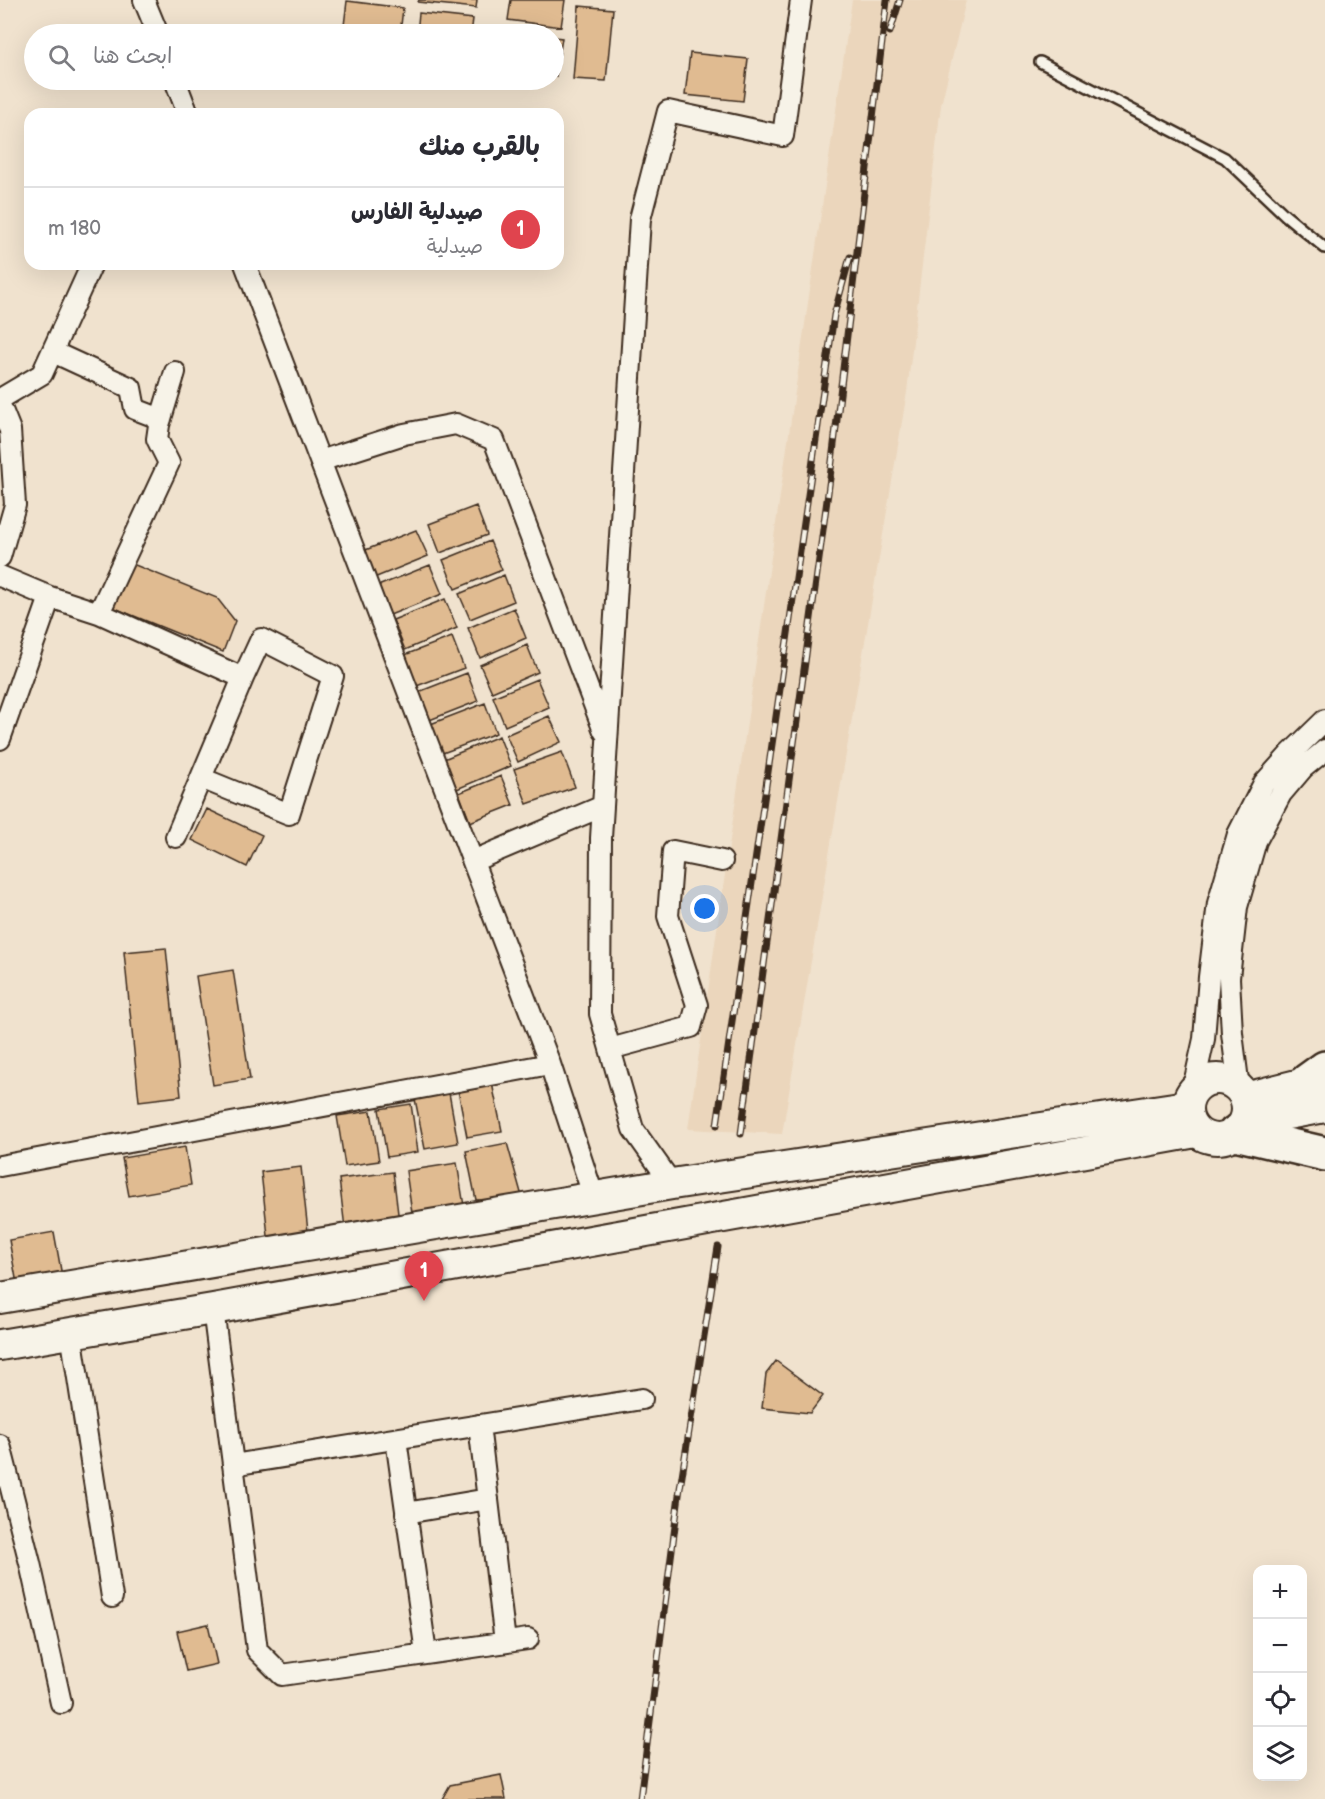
<!DOCTYPE html>
<html lang="ar">
<head>
<meta charset="utf-8">
<style>
	body { margin:0; font-family:"Balsamiq Sans","Playpen Sans Arabic",sans-serif; background:#f2f2f3; color:#2b2b33; direction:rtl }
	.controls { position:absolute; right:18px; bottom:18px; display:grid; overflow:hidden; border-radius:12px; box-shadow:0 6px 24px #0002 }
	.controls button { width:54px; height:54px; display:grid; place-items:center; padding:0; border:0; border-bottom:2px solid #e1e1e2; background:#fff; color:#2b2b33; font:30px sans-serif }
	.you { position:absolute; left:705px; top:909px; width:21px; height:21px; margin:-15px; border:4px solid #fff; border-radius:50%; background:#1a73e8; box-shadow:0 0 0 9px #1a73e833 }
	.badge { display:grid; place-items:center; width:39px; height:39px; border-radius:50%; background:#0b8043; color:#fff; font-size:20px; font-weight:700 }
	.pin { position:absolute; translate:-50% -50px; filter:drop-shadow(0 2px 3px #0008) }
	.pin::after { content:''; position:absolute; top:32px; width:21px; height:18px; background:inherit; clip-path:polygon(0 0,100% 0,50% 100%) }
	.list { margin:0; padding:0; list-style:none }
	h2 { display:flex; justify-content:space-between; align-items:center; height:78px; margin:0; padding:0 24px; font-size:26px }
	h2 small { font-size:20px; font-weight:400; color:#7c7c81 }
	.list li { display:grid; grid-template-columns:39px 1fr auto; gap:18px; align-items:center; box-sizing:border-box; height:84px; padding:0 24px; border-top:2px solid #e1e1e2 }
	.list b { display:block; font-size:22px; white-space:nowrap }
	.list p { margin:0; font-size:20px; white-space:nowrap; color:#7c7c81 }
	.list em { font-size:20px; font-style:normal; color:#7c7c81 }
	.icon { flex:none; width:33px; height:33px; fill:none; stroke:currentColor; stroke-width:2; stroke-linecap:round; stroke-linejoin:round }
	.map { position:relative; flex:none; width:1325px; height:1799px; overflow:hidden; direction:ltr }
	.search { position:absolute; background:#fff; box-shadow:0 6px 24px #0002; left:24px; top:24px; width:540px; height:66px; display:flex; align-items:center; gap:15px; box-sizing:border-box; padding:0 21px; border-radius:33px; color:#7c7c81; font-size:22px }
	.panel { position:absolute; background:#fff; box-shadow:0 6px 24px #0002; left:24px; top:108px; width:540px; height:162px; border-radius:18px; direction:rtl }
	.map>svg:first-child { display:block }
</style>
</head>
<body>
<div class="map">
<svg width="1325" height="1799" viewBox="0 0 1325 1799">
	<rect width="100%" height="100%" fill="#f0e2ce"/>
	<filter id="ink" filterUnits="userSpaceOnUse"><feTurbulence type="fractalNoise" baseFrequency=".0167" numOctaves="2"/><feDisplacementMap in="SourceGraphic" scale="12" xChannelSelector="R" yChannelSelector="G"/><feConvolveMatrix kernelMatrix="1 2 1 2 8 2 1 2 1" color-interpolation-filters="sRGB"/></filter>
	<g filter="url(#ink)">
		<!-- built -->
		<path fill="#ebd6bc" d="M852,0H966L941,105L907,392L782,1134L688,1129Z"/>
		<!-- building -->
		<path fill="#e0bb91" stroke="#3b2a1e" stroke-width="1.5" d="M419,0H477L476,8L418,2Z
			M511,0H565L561,27L508,20Z
			M347,1L403,8L400,34H343Z
			M579,6L613,9L606,81L573,79Z
			M419,13L473,19L471,34H417Z
			M508,31L537,34H507Z
			M554,37L562,38L556,76L554,75Z
			M690,53L748,59L743,101L685,95Z
			M476,506L487,535L440,553L429,524Z
			M416,530L428,556L374,578L363,551Z
			M490,541L502,570L455,589L443,560Z
			M125,561L217,598L235,621L223,652L107,605Z
			M430,565L442,594L390,615L378,586Z
			M504,575L514,601L470,619L459,594Z
			M445,599L457,628L405,650L393,620Z
			M514,608L526,638L480,658L468,628Z
			M452,637L464,668L414,687L402,656Z
			M527,645L538,672L492,692L480,665Z
			M467,673L478,701L427,721L416,693Z
			M537,679L549,707L505,726L493,697Z
			M485,703L496,733L440,754L428,725Z
			M549,716L561,742L518,762L506,735Z
			M499,736L511,766L457,789L444,759Z
			M562,752L575,787L527,804L514,769Z
			M501,776L513,805L470,822L459,793Z
			M207,809L262,835L247,867L192,840Z
			M166,948L181,1096L139,1101L124,952Z
			M233,970L250,1079L213,1085L196,976Z
			M492,1083L502,1131L467,1137L458,1090Z
			M449,1093L458,1143L425,1149L415,1099Z
			M411,1104L418,1152L387,1157L379,1109Z
			M371,1111L379,1161L345,1166L337,1116Z
			M507,1143L523,1200H476L466,1151Z
			M185,1147L191,1185L129,1196L122,1158Z
			M457,1163L465,1212L413,1220L406,1171Z
			M301,1167L309,1241L269,1245L261,1172Z
			M393,1172L399,1222L345,1228L339,1179Z
			M54,1232L62,1276L17,1284L9,1240Z
			M776,1361L823,1396L810,1413L762,1408L766,1374Z
			M208,1624L217,1664L186,1671L177,1631Z
			M501,1775L506,1799H442L450,1785Z"/>
		<g fill="none" stroke-linecap="round" stroke-linejoin="round">
			<!-- service casing -->
			<g stroke="#3b2a1e" stroke-width="14">
				<path id="service" d="M1040,62L1225,158L1285,215L1325,248"/>
			</g>
			<!-- minor casing -->
			<g stroke="#3b2a1e" stroke-width="24">
				<path id="minor" d="M144,0L158,34
					M175,80L188,114
					M245,264L550,1064L594,1198
					M53,352L131,388L135,409L161,419
					M0,399L42,374L92,264
					M0,405L10,430L15,505L0,557
					M320,461L404,434L456,424L494,440L604,731
					M0,576L50,597L99,613L243,678L176,837
					M99,613L169,463L157,439L159,425L175,372
					M0,739L50,597
					M201,778L289,814L333,676L261,639L243,678
					M473,861L603,806
					M610,1049L691,1027L697,1005L668,916L673,851L722,861
					M1239,1089L1232,1033L1229,978L1237,907L1256,841L1281,794L1303,768L1325,750
					M1192,1093L1204,1039L1209,977L1218,903L1238,834L1264,783L1290,754L1325,720
					M0,1166L550,1064
					M672,1184L633,1129L600,1014L601,838L640,219L668,111L783,136L801,0
					M213,1309L257,1650L282,1675L528,1639
					M71,1333L112,1597
					M479,1425L505,1642
					M396,1439L426,1653
					M0,1445L30,1563L61,1703
					M233,1465L642,1399
					M406,1513L488,1499"/>
			</g>
			<!-- primary casing -->
			<g stroke="#3b2a1e" stroke-width="34">
				<path id="primary" d="M1187 1109a30 30 0 1 1 60 0a30 30 0 1 1-60 0Z
					M1245,1098L1325,1078
					M1244,1122L1325,1107
					M0,1298L672,1184L1187,1106
					M0,1345L213,1309L1196,1132"/>
			</g>
			<!-- motorway casing -->
			<g stroke="#3b2a1e" stroke-width="38">
				<path id="motorway" d="M1307,1081L1325,1068
					M1235,1133L1325,1154"/>
			</g>
			<!-- service -->
			<use href="#service" stroke="#f7f3e8" stroke-width="9"/>
			<!-- minor -->
			<use href="#minor" stroke="#f7f3e8" stroke-width="20"/>
			<!-- primary -->
			<use href="#primary" stroke="#f7f3e8" stroke-width="30"/>
			<!-- motorway -->
			<use href="#motorway" stroke="#f7f3e8" stroke-width="33"/>
			<!-- rail casing -->
			<g stroke="#3b2a1e" stroke-width="7">
				<path id="rail" d="M890,32L900,0
					M717,1125L834,315L850,257
					M741,1134L830,478L887,0
					M640,1799L679,1495L718,1247"/>
			</g>
			<!-- rail -->
			<use href="#rail" stroke="#f7f3e8" stroke-width="4.5" stroke-dasharray="14" stroke-linecap="butt"/>
		</g>
	</g>
</svg>
<div class="controls">
<button>+</button>
<button>−</button>
<button><svg class="icon" aria-label="locate" viewBox="0 0 24 24"><circle cx="12" cy="12" r="6"/><path d="M12 2v4M12 18v4M2 12h4M18 12h4"/></svg></button>
<button><svg class="icon" aria-label="layers" viewBox="0 0 24 24"><path d="M12 4l9 5-9 5-9-5zM3 14l9 5 9-5"/></svg></button>
</div>
<div class="you"></div>
<div class="pin badge" style="left:424px;top:1301px;background:#e0444e">1</div>
<div class="search"><svg class="icon" aria-label="search" viewBox="0 0 24 24"><circle cx="10" cy="10" r="6"/><path d="M15 15l6 6"/></svg>ابحث هنا</div>
<section class="panel">
<h2>بالقرب منك<small></small></h2>
<ul class="list">
<li><span class="badge" style="background:#e0444e">1</span><div><b>صيدلية الفارس</b><p>صيدلية</p></div><em>180 m</em></li>
</ul>
</section>
</div>
</body>
</html>
